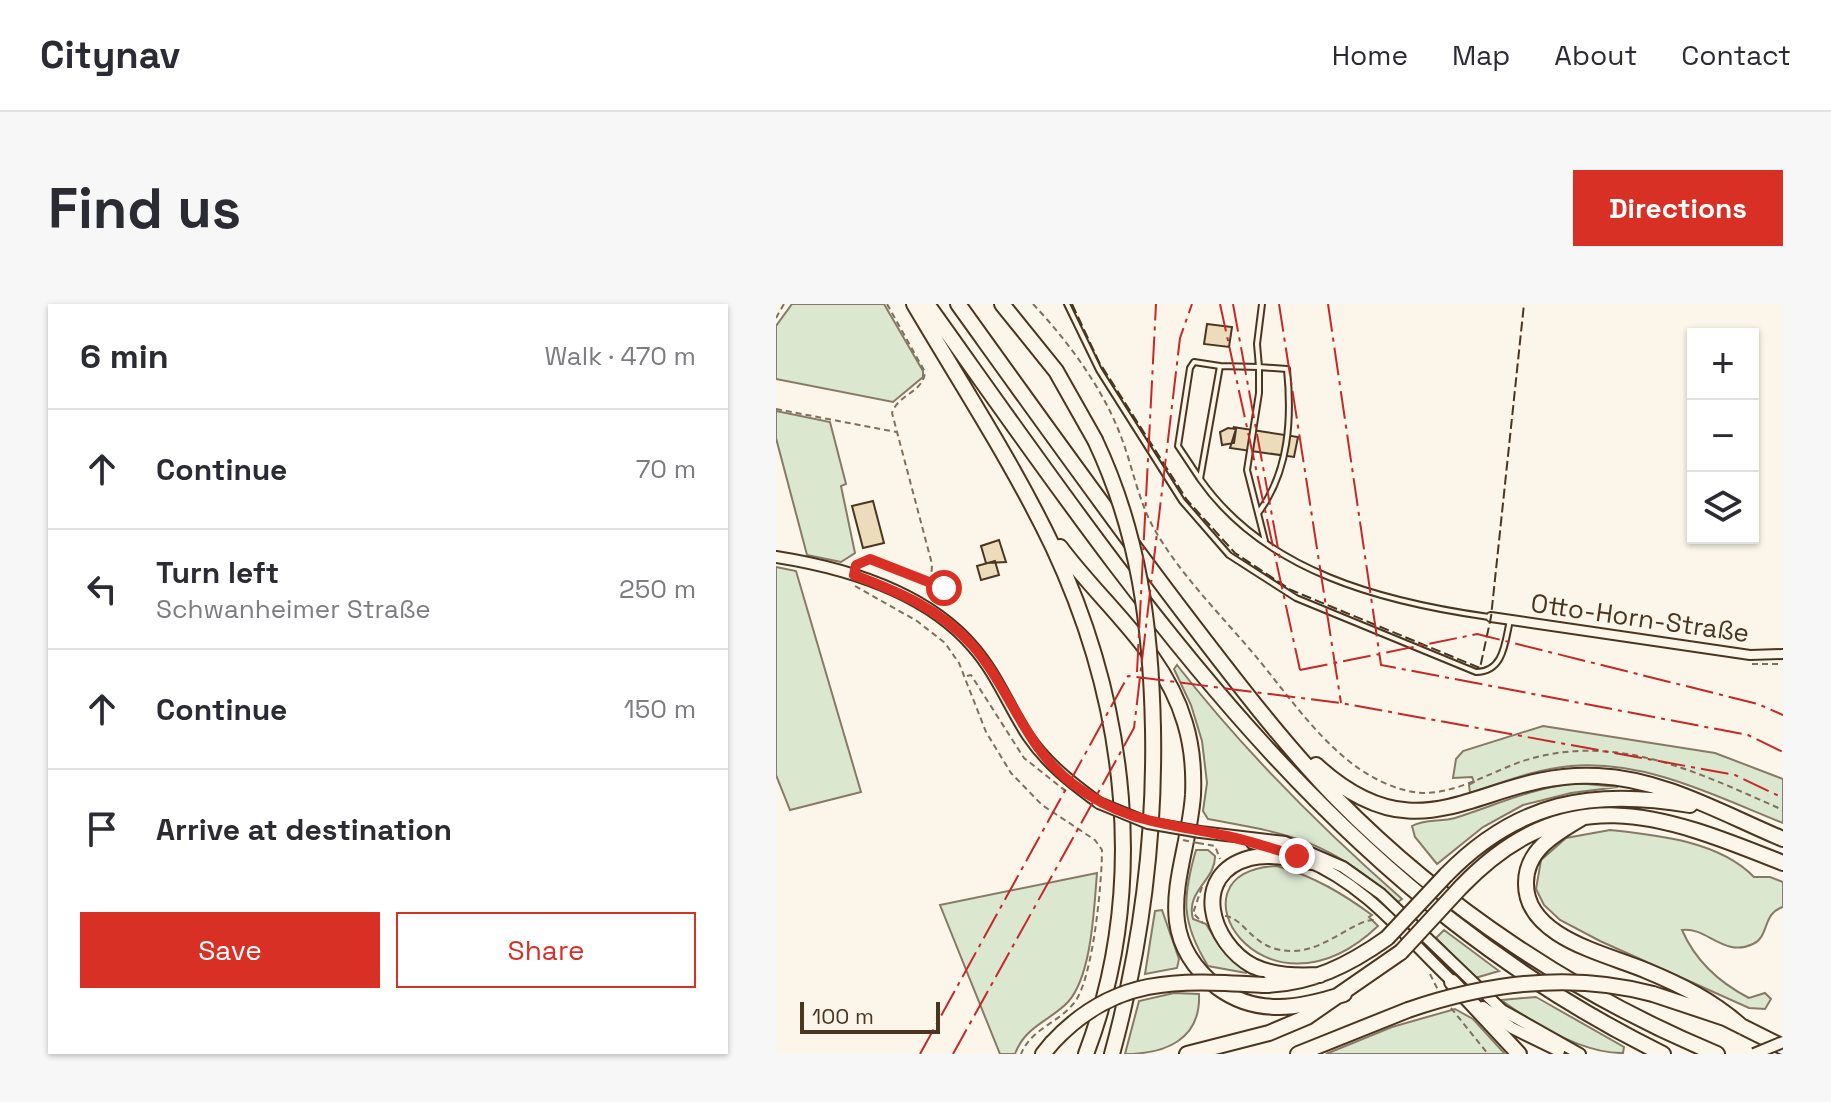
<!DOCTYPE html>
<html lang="en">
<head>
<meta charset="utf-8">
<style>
	body { margin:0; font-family:"Space Grotesk",sans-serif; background:#f7f7f7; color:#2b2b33 }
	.controls { position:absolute; right:24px; top:24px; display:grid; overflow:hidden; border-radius:0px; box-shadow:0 2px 6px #0004 }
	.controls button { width:72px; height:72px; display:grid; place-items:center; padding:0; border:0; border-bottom:2px solid #e1e1e2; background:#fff; color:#2b2b33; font:40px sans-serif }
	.scale { position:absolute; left:24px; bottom:20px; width:140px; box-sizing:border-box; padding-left:8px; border:4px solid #4a3520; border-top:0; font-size:22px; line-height:28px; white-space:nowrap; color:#4a3520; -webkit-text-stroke:6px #fbf6e9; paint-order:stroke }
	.stop { position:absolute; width:24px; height:24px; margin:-18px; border:6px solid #d93025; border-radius:50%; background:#fff }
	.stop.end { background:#d93025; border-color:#fff; box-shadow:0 2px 8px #0008 }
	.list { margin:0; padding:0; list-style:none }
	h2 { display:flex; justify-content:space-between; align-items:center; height:104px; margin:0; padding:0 32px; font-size:34px }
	h2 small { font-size:26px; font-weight:400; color:#7c7c81 }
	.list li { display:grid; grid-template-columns:52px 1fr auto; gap:24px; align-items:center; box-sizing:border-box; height:120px; padding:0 32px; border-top:2px solid #e1e1e2 }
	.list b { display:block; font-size:30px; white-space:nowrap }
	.list p { margin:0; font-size:26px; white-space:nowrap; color:#7c7c81 }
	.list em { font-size:26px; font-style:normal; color:#7c7c81 }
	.actions { display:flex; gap:16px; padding:24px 32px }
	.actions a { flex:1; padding:18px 0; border:2px solid #d93025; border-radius:0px; text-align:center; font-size:28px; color:#d93025 }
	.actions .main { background:#d93025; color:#fff }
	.icon { flex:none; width:44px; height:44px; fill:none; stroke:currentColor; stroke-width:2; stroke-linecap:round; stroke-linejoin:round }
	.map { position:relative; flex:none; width:1007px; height:750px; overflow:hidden; border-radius:0px }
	header { display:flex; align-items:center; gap:48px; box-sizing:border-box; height:112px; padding:0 40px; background:#fff; border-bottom:2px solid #e1e1e2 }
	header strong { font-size:38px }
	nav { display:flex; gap:44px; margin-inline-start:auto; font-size:28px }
	.intro { display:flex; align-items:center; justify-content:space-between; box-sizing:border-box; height:192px; padding:0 48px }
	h1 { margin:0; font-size:56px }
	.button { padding:20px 36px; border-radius:0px; background:#d93025; color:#fff; font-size:28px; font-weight:700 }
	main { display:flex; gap:48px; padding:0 48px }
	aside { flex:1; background:#fff; border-radius:0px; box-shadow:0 2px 6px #0004 }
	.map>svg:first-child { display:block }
</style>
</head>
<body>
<header>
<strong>Citynav</strong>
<nav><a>Home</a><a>Map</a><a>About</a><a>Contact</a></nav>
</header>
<div class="intro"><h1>Find us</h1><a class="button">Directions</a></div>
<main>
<aside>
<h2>6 min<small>Walk · 470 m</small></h2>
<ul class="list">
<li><svg class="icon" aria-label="ahead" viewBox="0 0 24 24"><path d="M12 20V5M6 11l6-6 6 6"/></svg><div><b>Continue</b></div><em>70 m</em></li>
<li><svg class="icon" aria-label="left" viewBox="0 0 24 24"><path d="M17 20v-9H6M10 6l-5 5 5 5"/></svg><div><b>Turn left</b><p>Schwanheimer Straße</p></div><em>250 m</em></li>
<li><svg class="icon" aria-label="ahead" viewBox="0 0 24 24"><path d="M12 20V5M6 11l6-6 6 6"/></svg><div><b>Continue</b></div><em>150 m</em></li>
<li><svg class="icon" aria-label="arrive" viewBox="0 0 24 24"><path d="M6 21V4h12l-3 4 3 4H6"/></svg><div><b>Arrive at destination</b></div></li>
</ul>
<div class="actions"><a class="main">Save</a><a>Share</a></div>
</aside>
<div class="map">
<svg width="1007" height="750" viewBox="0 0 1007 750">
	<rect width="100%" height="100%" fill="#fbf6e9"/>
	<!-- green -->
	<path fill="#dce7d0" stroke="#887966" stroke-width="2" d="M16,0H108L147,67V73L117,98L0,75V22Z
		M0,107L54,118L70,180L65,182L79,249L65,258L31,251L0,134Z
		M0,263L20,267L85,488L14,506L0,471Z
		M401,361C468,447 544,523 626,595L622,598C552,537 521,531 432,515L427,507L431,479L426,437L415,401L398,365Z
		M767,422L939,449L1007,475V519C939,492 871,456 795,462C760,465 727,478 694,489L693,481L698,478L696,473L677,474L680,455L687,447Z
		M800,479L842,483L795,489L747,501L707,523L661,560L639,533L636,522C648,515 665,518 679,514C720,501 756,484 800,479Z
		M834,526C881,531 943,537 978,573H994L1007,578V603C986,609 994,632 977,640C948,654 930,622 906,626C919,656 944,679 973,694L989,689L995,695L989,705L973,704L824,637L784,616L768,601L760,585L765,556L790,534Z
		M420,546H432L439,552C440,576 409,587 417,615L430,620L445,644L472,666L470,669L432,662C405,618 406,594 420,546Z
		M501,562C537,572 566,589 596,611L593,613L602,622C486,732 385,566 501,562Z
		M321,569C318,604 316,671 292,698C274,717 249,722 239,750H224L164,601Z
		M386,606L403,655L401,664L369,670L379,607Z
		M668,626L723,667L699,674L660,634Z
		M398,689L423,690C425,736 389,750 349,750L363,697Z
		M760,693L848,743L847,749C806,750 757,719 725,696Z
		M679,705L697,715L729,750H550L616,723Z"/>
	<!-- building -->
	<path fill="#ecdcbc" stroke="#4a3520" stroke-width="2" d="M431,20L456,23L453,43L428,40Z
		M457,123L522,133L518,153L454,144L460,125Z
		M452,124L460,125L458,139L446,141L444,128Z
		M97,197L108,239L87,244L76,202Z
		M223,236L230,258L210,259L205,242Z
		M219,257L223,271L205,276L201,262Z"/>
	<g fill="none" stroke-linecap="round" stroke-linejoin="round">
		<!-- service casing -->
		<g stroke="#4a3520" stroke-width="8">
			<path id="service" d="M291,0L323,66L406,197L453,251L520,294L700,368C728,368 729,338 734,316
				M424,175L402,142L414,64L418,58L444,62
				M483,208C513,167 516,115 511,65L483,63L481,40L486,0
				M489,237L471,166L483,89V63L444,62L424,175C489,268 607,298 713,313"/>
		</g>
		<!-- minor casing -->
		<g stroke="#4a3520" stroke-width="12">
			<path id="minor" d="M715,313L974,351L1007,350"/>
		</g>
		<!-- tertiary casing -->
		<g stroke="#4a3520" stroke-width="14">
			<path id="tertiary" d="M0,253C70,264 149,287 197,343C220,369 233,403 252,432C271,460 296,479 323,499
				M424,528L509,538L567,563L605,590L726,706L804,750
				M476,539L511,549
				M529,556C591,581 632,636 679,680
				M707,703L736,724L783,747"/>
		</g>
		<!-- trunk casing -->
		<g stroke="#4a3520" stroke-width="18">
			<path id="trunk" d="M138,0C185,80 237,159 277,243C351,401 373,584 310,750
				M151,0C361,294 552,585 887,750
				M182,0C256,103 330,207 407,308C456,372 505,437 561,495C667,603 801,692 941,750
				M226,0L280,67L319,136
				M284,243C327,301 388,347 409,419C416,442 418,468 417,491C412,563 370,627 441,683C481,713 525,704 568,690
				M540,461C649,561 707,465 822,472C888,475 947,510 1007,535
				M806,514C781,529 750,545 750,579C749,634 832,650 871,667C905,681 937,697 965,722
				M535,558C515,554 493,549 474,554C414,570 434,639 477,662C498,672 521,672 544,671
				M670,571C741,498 816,484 914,501
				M685,583C790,474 883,509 1007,559
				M676,678L743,750
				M488,681C535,680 573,661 611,634
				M877,690L949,714L1007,743
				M267,750L276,739
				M336,750C365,644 379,535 377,425
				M411,750L493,729L531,713L625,648
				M522,750L632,706"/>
		</g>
		<!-- path -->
		<path stroke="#7f6f5c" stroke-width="2" stroke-dasharray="6 4" stroke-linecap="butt" d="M111,0L149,68C147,89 122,90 116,109L156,260L155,279
			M257,0C291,36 326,83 344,130C356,160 361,192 376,221C401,267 443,309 477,349C509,387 538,431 578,461C594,473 617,485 638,488C674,494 714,468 747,457C841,427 923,469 1007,506
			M0,14L8,0
			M0,105L120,128
			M80,260L94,255L168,284
			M79,282L141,317L169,339L183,359L210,428L235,469L266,501L319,536L326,546C326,578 317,676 298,699C281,720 256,724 245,750
			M976,360H1005
			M191,372L195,371L248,454L291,488
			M422,539L439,542L444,555
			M426,583L417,609L427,619
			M449,612C470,614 476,648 518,647C550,646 580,615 598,616
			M654,670L662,686
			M675,704L712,750"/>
		<!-- service -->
		<use href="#service" stroke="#fbf6e9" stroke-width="4"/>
		<!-- minor -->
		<use href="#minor" stroke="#fbf6e9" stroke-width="8"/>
		<!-- tertiary -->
		<use href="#tertiary" stroke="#fbf6e9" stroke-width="10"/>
		<!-- trunk -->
		<use href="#trunk" stroke="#fbf6e9" stroke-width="14"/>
		<!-- tertiary-bridge casing -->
		<g stroke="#4a3520" stroke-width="14" stroke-linecap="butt">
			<path id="tertiary-bridge" d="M323,499L372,519L424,528
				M978,750L1007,738"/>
		</g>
		<!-- trunk-bridge casing -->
		<g stroke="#4a3520" stroke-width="18" stroke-linecap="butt">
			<path id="trunk-bridge" d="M319,136C363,229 375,322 377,425
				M611,634L670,571
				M625,648L685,583
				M632,706C711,679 796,668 877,690
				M276,739C339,671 403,676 488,681"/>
		</g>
		<!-- path-bridge -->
		<path stroke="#7f6f5c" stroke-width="2" stroke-dasharray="6 4" stroke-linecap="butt" d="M407,536L422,539"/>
		<!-- tertiary-bridge -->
		<use href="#tertiary-bridge" stroke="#fbf6e9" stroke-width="10"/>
		<!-- trunk-bridge -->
		<use href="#trunk-bridge" stroke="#fbf6e9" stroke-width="14"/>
		<!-- fence -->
		<path stroke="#4a3520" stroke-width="2" stroke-dasharray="10 4" stroke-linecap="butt" d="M296,0L323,58L411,196L459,249L515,286L704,364L715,313L748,0"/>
		<!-- power -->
		<path stroke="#c62828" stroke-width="2" stroke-dasharray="28 6 4 6" stroke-linecap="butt" d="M444,0L524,366
			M457,0L504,255
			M503,0L565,399
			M552,0L605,361L972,431L1007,448
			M524,366L701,330L982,400L1007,411
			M361,368L380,0
			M144,750L352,372L565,399L959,471L1007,494
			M177,750L358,424L404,34L416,0"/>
	</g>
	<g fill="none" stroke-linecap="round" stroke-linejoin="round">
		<!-- route -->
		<path stroke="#d93025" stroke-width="10" d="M168,284L94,255L80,261L78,271C123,288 164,305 197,342C235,386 249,444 297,480C348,519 391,519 451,532C474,537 498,545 521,552"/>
	</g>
	<g text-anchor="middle" stroke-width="6" stroke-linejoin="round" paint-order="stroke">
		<!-- street labels -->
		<g font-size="26" fill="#4a3520" stroke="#fbf6e9">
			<text transform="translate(864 314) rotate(8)" y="9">Otto-Horn-Straße</text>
		</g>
	</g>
</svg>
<div class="controls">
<button>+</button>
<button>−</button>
<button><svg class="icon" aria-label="layers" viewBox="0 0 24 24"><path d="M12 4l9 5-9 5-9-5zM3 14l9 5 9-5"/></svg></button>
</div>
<div class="scale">100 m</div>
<div class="stop" style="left:168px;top:284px"></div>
<div class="stop end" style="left:521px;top:552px"></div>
</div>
</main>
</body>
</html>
